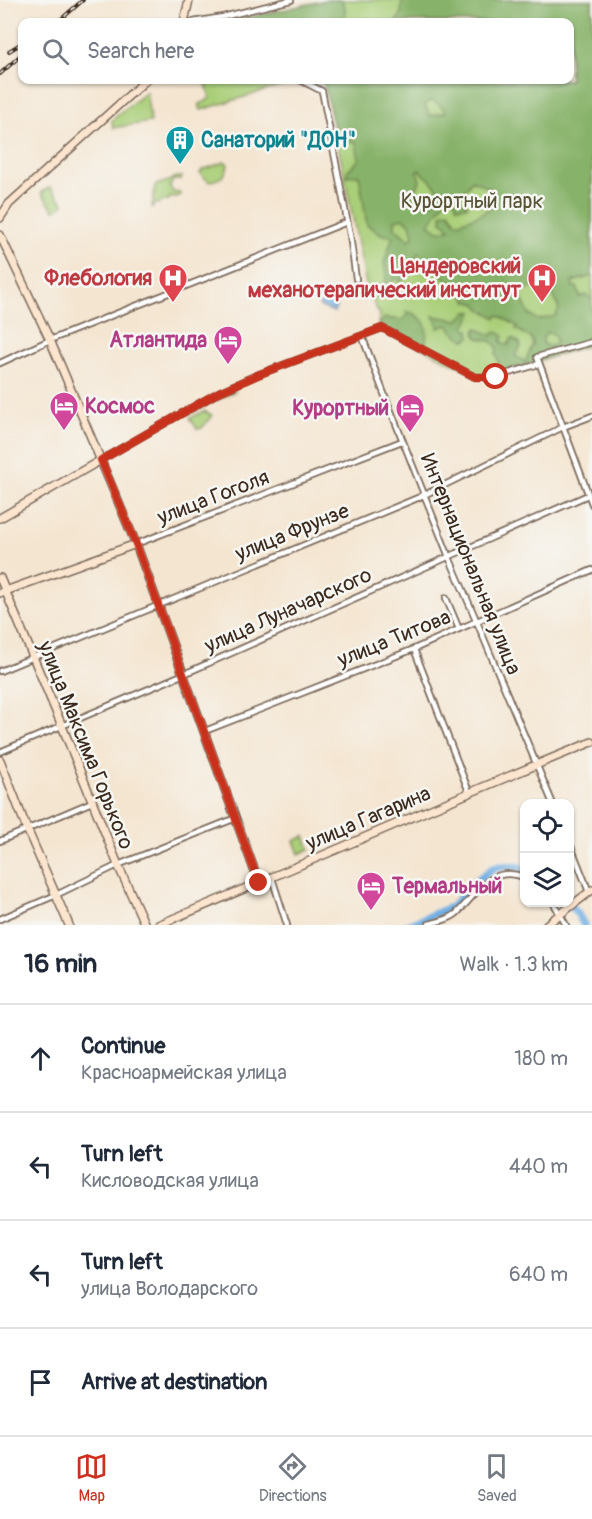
<!DOCTYPE html>
<html lang="en">
<head>
<meta charset="utf-8">
<style>
	body { margin:0; font-family:Pangolin,sans-serif; background:#f6f6f7; color:#1f2937 }
	.controls { position:absolute; right:18px; bottom:18px; display:grid; overflow:hidden; border-radius:12px; box-shadow:0 2px 4px #0004 }
	.controls button { width:54px; height:54px; display:grid; place-items:center; padding:0; border:0; border-bottom:2px solid #e0e1e3; background:#fff; color:#1f2937; font:30px sans-serif }
	.stop { position:absolute; width:18px; height:18px; margin:-14px; border:4px solid #c8321e; border-radius:50%; background:#fff }
	.stop.end { background:#c8321e; border-color:#fff; box-shadow:0 2px 6px #0008 }
	.list { margin:0; padding:0; list-style:none }
	h2 { display:flex; justify-content:space-between; align-items:center; height:78px; margin:0; padding:0 24px; font-size:26px }
	h2 small { font-size:20px; font-weight:400; color:#747a83 }
	.list li { display:grid; grid-template-columns:39px 1fr auto; gap:18px; align-items:center; box-sizing:border-box; height:108px; padding:0 24px; border-top:2px solid #e0e1e3 }
	.list b { display:block; font-size:22px; white-space:nowrap }
	.list p { margin:0; font-size:20px; white-space:nowrap; color:#747a83 }
	.list em { font-size:20px; font-style:normal; color:#747a83 }
	.icon { flex:none; width:33px; height:33px; fill:none; stroke:currentColor; stroke-width:2; stroke-linecap:round; stroke-linejoin:round }
	.map { position:relative; flex:none; width:592px; height:925px; overflow:hidden }
	.search { position:absolute; background:#fff; box-shadow:0 2px 4px #0004; left:18px; right:18px; top:18px; height:66px; display:flex; align-items:center; gap:15px; box-sizing:border-box; padding:0 21px; border-radius:12px; color:#747a83; font-size:22px }
	.sheet { height:510px; background:#fff }
	nav { display:flex; justify-content:space-around; align-items:center; box-sizing:border-box; height:84px; border-top:2px solid #e0e1e3; background:#fff; font-size:16px; color:#747a83 }
	nav a { display:grid; justify-items:center; gap:3px }
	nav .on { color:#c8321e }
	.map>svg:first-child { display:block }
</style>
</head>
<body>
<div class="map">
<svg width="592" height="925" viewBox="0 0 592 925">
	<rect width="100%" height="100%" fill="#f6f6f2"/>
	<filter id="ink" filterUnits="userSpaceOnUse"><feTurbulence type="fractalNoise" baseFrequency=".0167" numOctaves="2"/><feDisplacementMap in="SourceGraphic" scale="12" xChannelSelector="R" yChannelSelector="G"/><feConvolveMatrix kernelMatrix="1 2 1 2 8 2 1 2 1" color-interpolation-filters="sRGB"/></filter>
	<filter id="wash" filterUnits="userSpaceOnUse"><feTurbulence type="fractalNoise" baseFrequency=".008" numOctaves="4" result="noise"/><feDisplacementMap in="SourceGraphic" scale="24" xChannelSelector="R" yChannelSelector="G"/><feGaussianBlur stdDeviation="1.35" result="paint"/><feColorMatrix in="noise" values="0 0 0 0 0 0 0 0 0 0 0 0 0 0 0 0 0 1.4 0 .05"/><feComposite in="paint" operator="in"/></filter>
	<g filter="url(#wash)">
		<rect width="100%" height="100%" fill="#f4e5d0"/>
		<!-- green -->
		<path fill="#aacf79" stroke="#727c4c" stroke-width="1.5" d="M326,0H592V344L496,374H476L444,359L378,324L380,314L377,310L367,289L343,168L324,84L314,80H570V22H231Z
			M205,80H289L287,84L201,110L199,104L203,103L210,98Z
			M146,92L151,122L113,128L112,120Z
			M224,162H226L228,165C225,178 221,178 209,182L200,173L202,170Z
			M178,177H182L181,180H173L170,187L173,192L180,193L181,195L174,198L170,197L169,200L163,201L159,204L156,203L152,207L155,185L169,181L173,178Z
			M50,187L64,204L55,211L41,193Z
			M204,411L212,415L202,428L197,429L190,418Z
			M305,836L310,849L299,854L294,841Z"/>
		<!-- forest -->
		<path fill="#87b269" stroke="#616e44" stroke-width="1.5" fill-rule="evenodd" d="M326,0H342L345,8V22H230Z
			M402,0H592V276L572,282L573,287H577L580,297L586,295L592,299V344L496,374L495,368L499,362L496,355L497,347L491,341L478,338L475,333L477,328L492,336L495,331L504,336L501,342L508,345L512,338L519,342L521,346L515,356L525,362L533,344L531,338L516,329L517,326L498,315L496,318L481,309L477,304L467,301L460,289L427,265L422,255L418,253L416,258L407,268L406,277L400,282L394,278L383,298H374L375,289L378,285L385,287L386,273L384,263L393,236L383,235L367,225L359,175L347,176L348,170L359,160L356,142L337,140L324,84L314,80H570V22H396L401,14ZM432,100L441,106L446,112L430,116L425,105ZM419,170L430,180L439,190L435,201L427,206L416,191L420,180L417,172ZM472,180L489,188L491,207L479,215L457,223L449,211L442,213V221L450,229L438,231L429,224L449,195H452L457,207L468,206L460,197ZM402,218L410,223L413,236L409,240L395,228V220ZM548,282L559,309L555,316L538,320L529,314L519,292ZM547,333C552,332 556,335 556,341L553,346H547L543,343V337Z
			M406,311C427,317 430,329 424,349L378,324L385,318L402,320L407,315Z
			M467,312H473L465,327L469,330L470,337L465,340L453,332L448,325L438,328V325L433,316L458,320Z
			M233,388L235,391L189,414L188,412Z"/>
		<!-- water -->
		<path fill="#70afe3" stroke="#566c80" stroke-width="1.5" d="M325,291L341,297L334,312L319,306Z"/>
		<g fill="none" stroke-linecap="round" stroke-linejoin="round">
			<!-- river -->
			<path stroke="#70afe3" stroke-width="8" d="M567,902L577,913L584,925
				M408,925L452,907L471,885L492,869L497,867L510,866L519,867L524,870"/>
		</g>
	</g>
	<g filter="url(#ink)">
		<g fill="none" stroke-linecap="round" stroke-linejoin="round">
			<!-- street casing -->
			<g stroke="#7c6b5c" stroke-width="8">
				<path id="street" d="M193,22L223,17L291,0
					M300,80L322,91L350,235L356,279
					M362,336L383,391L449,557L477,622L553,804
					M592,342L537,357L592,504
					M0,363L50,340L347,222
					M101,460L219,392L257,375L382,328L475,377H496L539,364
					M136,544L402,441
					M446,598L459,629
					M414,649L469,792
					M0,671L420,497L563,427L592,416
					M205,731L414,649L592,570
					M0,752L184,674L588,495
					M0,841L92,802
					M570,844L589,892
					M272,878L287,925
					M553,902L566,925
					M0,919L56,895L118,865L236,818
					M429,924C439,921 452,919 459,911C479,891 491,865 524,877"/>
			</g>
			<!-- secondary casing -->
			<g stroke="#7c6b5c" stroke-width="10">
				<path id="secondary" d="M184,22L189,0
					M0,218L9,204L146,80
					M0,235L50,340L136,544L259,883
					M0,518L101,460
					M0,578L62,726L118,865L145,925
					M0,593L136,544
					M0,760L27,829L69,925
					M158,925C303,865 446,801 592,742
					M546,925L592,890"/>
			</g>
			<!-- street -->
			<use href="#street" stroke="#fff" stroke-width="4.5"/>
			<!-- secondary -->
			<use href="#secondary" stroke="#fce5cf" stroke-width="7"/>
			<!-- rail casing -->
			<g stroke="#3b2a1e" stroke-width="4">
				<path id="rail" d="M58,22L83,0
					M9,51L22,43
					M0,74L22,54"/>
			</g>
			<!-- rail -->
			<use href="#rail" stroke="#f6f6f2" stroke-width="1.5" stroke-dasharray="4.5" stroke-linecap="butt"/>
		</g>
	</g>
	<g fill="none" stroke-linecap="round" stroke-linejoin="round" filter="url(#ink)">
		<!-- route -->
		<path stroke="#c8321e" stroke-width="8" d="M259,883L136,544L101,460L219,392L260,374L382,328L475,377H496"/>
	</g>
	<!-- icons -->
	<defs>
		<g id="building-pin" transform="scale(1.5)"><path d="M0 17L-7.5 6A9.5 9.5 0 1 1 7.5 6Z" fill="#0f9aa8" stroke="#f6f6f2"/><path d="M-4-6H4V6H1V3H-1V6H-4ZM-2.5-4.3h1.7v1.8h-1.7ZM.8-4.3h1.7v1.8H.8ZM-2.5-1h1.7V.8h-1.7ZM.8-1h1.7V.8H.8Z" fill="#fff"/></g>
		<g id="hospital-pin" transform="scale(1.5)"><path d="M0 17L-7.5 6A9.5 9.5 0 1 1 7.5 6Z" fill="#e0444e" stroke="#f6f6f2"/><path d="M-5-5h3v3.5h4V-5h3V5h-3V1.5h-4V5h-3Z" fill="#fff"/></g>
		<g id="hotel-pin" transform="scale(1.5)"><path d="M0 17L-7.5 6A9.5 9.5 0 1 1 7.5 6Z" fill="#d1479c" stroke="#f6f6f2"/><path d="M-6-4.5h1.5V1H6V5H4.5V3h-9V5H-6ZM-4 0a1.8 1.8 0 1 1 3.6 0ZM.5 0V-2.5h3Q6-2.5 6 0Z" fill="#fff"/></g>
	</defs>
	<g fill-rule="evenodd">
		<use href="#building-pin" x="180" y="140"/>
		<use href="#hospital-pin" x="173" y="278"/>
		<use href="#hospital-pin" x="542" y="278"/>
		<use href="#hotel-pin" x="228" y="340"/>
		<use href="#hotel-pin" x="64" y="406"/>
		<use href="#hotel-pin" x="410" y="408"/>
		<use href="#hotel-pin" x="371" y="886"/>
	</g>
	<g text-anchor="middle" stroke-width="5" stroke-linejoin="round" paint-order="stroke">
		<!-- culture labels -->
		<g font-size="21" font-weight="bold" fill="#0d838f" stroke="#f6f6f2" text-anchor="start">
			<text x="201" y="147">Санаторий "ДОН"</text>
		</g>
		<!-- park labels -->
		<g font-size="21" fill="#575335" stroke="#f6f6f2">
			<text x="472" y="208">Курортный парк</text>
		</g>
		<!-- health labels -->
		<g font-size="21" font-weight="bold" fill="#be3a42" stroke="#f6f6f2" text-anchor="end">
			<text x="521" y="273">Цандеровский<tspan x="521" dy="24">механотерапический институт</tspan></text>
			<text x="152" y="285">Флебология</text>
		</g>
		<!-- hotel labels -->
		<g font-size="21" font-weight="bold" fill="#b23c85" stroke="#f6f6f2" text-anchor="end">
			<text x="207" y="347">Атлантида</text>
			<text x="85" y="413" text-anchor="start">Космос</text>
			<text x="389" y="415">Курортный</text>
			<text x="392" y="893" text-anchor="start">Термальный</text>
		</g>
		<!-- street labels -->
		<g font-size="21" fill="#3b2a1e" stroke="#f6f6f2">
			<text transform="translate(213 497) rotate(-21)" y="7">улица Гоголя</text>
			<text transform="translate(292 532) rotate(-22)" y="7">улица Фрунзе</text>
			<text transform="translate(471 564) rotate(68)" y="7">Интернациональная улица</text>
			<text transform="translate(288 610) rotate(-24)" y="7">улица Луначарского</text>
			<text transform="translate(394 638) rotate(-22)" y="7">улица Титова</text>
			<text transform="translate(86 745) rotate(68)" y="7">улица Максима Горького</text>
			<text transform="translate(368 818) rotate(-23)" y="7">улица Гагарина</text>
		</g>
	</g>
</svg>
<div class="controls">
<button><svg class="icon" aria-label="locate" viewBox="0 0 24 24"><circle cx="12" cy="12" r="6"/><path d="M12 2v4M12 18v4M2 12h4M18 12h4"/></svg></button>
<button><svg class="icon" aria-label="layers" viewBox="0 0 24 24"><path d="M12 4l9 5-9 5-9-5zM3 14l9 5 9-5"/></svg></button>
</div>
<div class="stop" style="left:496px;top:377px"></div>
<div class="stop end" style="left:259px;top:883px"></div>
<div class="search"><svg class="icon" aria-label="search" viewBox="0 0 24 24"><circle cx="10" cy="10" r="6"/><path d="M15 15l6 6"/></svg>Search here</div>
</div>
<section class="sheet">
<h2>16 min<small>Walk · 1.3 km</small></h2>
<ul class="list">
<li><svg class="icon" aria-label="ahead" viewBox="0 0 24 24"><path d="M12 20V5M6 11l6-6 6 6"/></svg><div><b>Continue</b><p>Красноармейская улица</p></div><em>180 m</em></li>
<li><svg class="icon" aria-label="left" viewBox="0 0 24 24"><path d="M17 20v-9H6M10 6l-5 5 5 5"/></svg><div><b>Turn left</b><p>Кисловодская улица</p></div><em>440 m</em></li>
<li><svg class="icon" aria-label="left" viewBox="0 0 24 24"><path d="M17 20v-9H6M10 6l-5 5 5 5"/></svg><div><b>Turn left</b><p>улица Володарского</p></div><em>640 m</em></li>
<li><svg class="icon" aria-label="arrive" viewBox="0 0 24 24"><path d="M6 21V4h12l-3 4 3 4H6"/></svg><div><b>Arrive at destination</b></div></li>
</ul>
</section>
<nav>
<a class="on"><svg class="icon" aria-label="map" viewBox="0 0 24 24"><path d="M3 6l6-2 6 2 6-2v14l-6 2-6-2-6 2zM9 4v14M15 6v14"/></svg>Map</a>
<a><svg class="icon" aria-label="directions" viewBox="0 0 24 24"><path d="M12 3l9 9-9 9-9-9zM9 14v-3h6M13 9l2 2-2 2"/></svg>Directions</a>
<a><svg class="icon" aria-label="saved" viewBox="0 0 24 24"><path d="M7 4h10v16l-5-4-5 4z"/></svg>Saved</a>
</nav>
</body>
</html>
